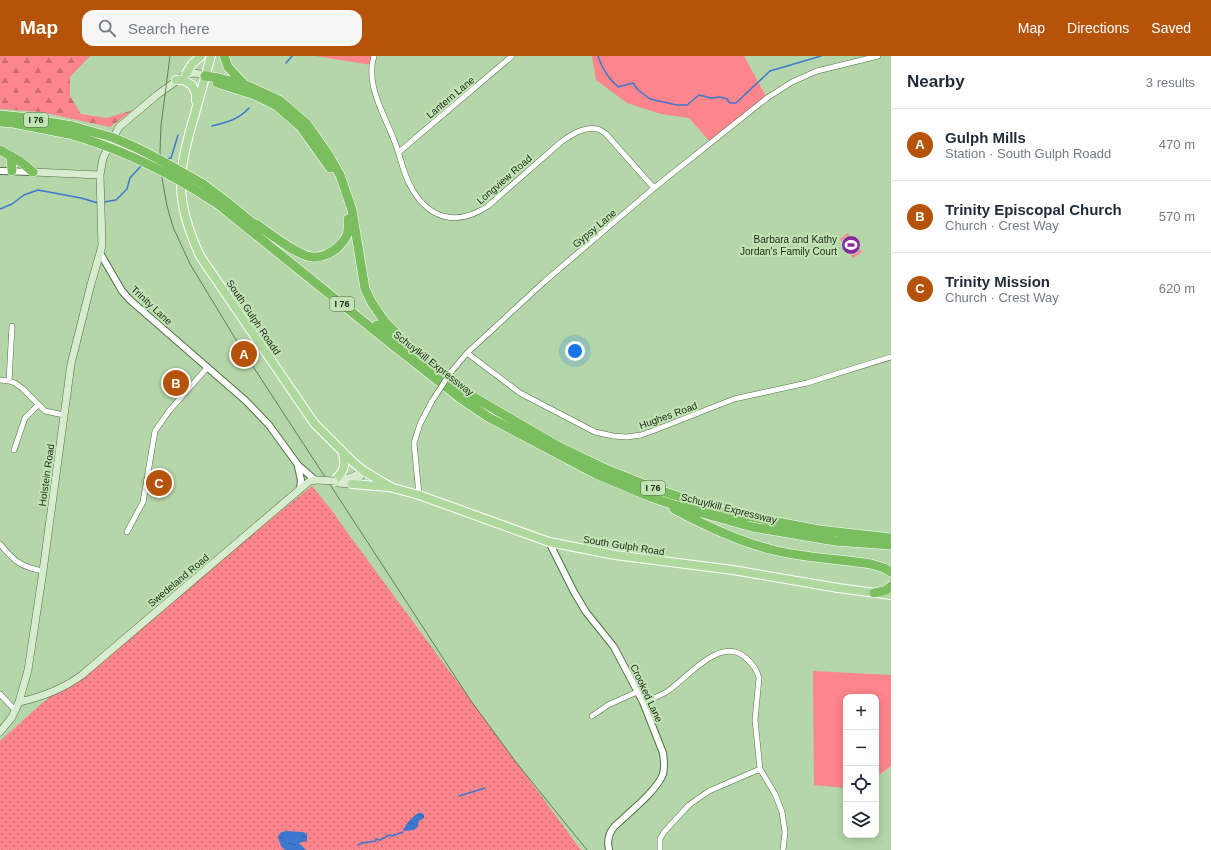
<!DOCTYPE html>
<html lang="en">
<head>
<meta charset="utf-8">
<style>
	body { margin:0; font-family:Arial,sans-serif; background:#f6f6f7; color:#1f2937 }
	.controls { position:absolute; right:12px; bottom:12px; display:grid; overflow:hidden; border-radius:8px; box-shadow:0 2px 10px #0003 }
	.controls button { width:36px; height:36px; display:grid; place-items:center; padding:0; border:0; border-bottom:1px solid #e0e1e3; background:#fff; color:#1f2937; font:20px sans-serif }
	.you { position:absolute; left:575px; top:295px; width:14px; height:14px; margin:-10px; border:3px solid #fff; border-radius:50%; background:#1a73e8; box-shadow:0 0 0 6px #1a73e833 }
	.badge { display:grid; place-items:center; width:26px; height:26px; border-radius:50%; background:#b45309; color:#fff; font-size:13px; font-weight:700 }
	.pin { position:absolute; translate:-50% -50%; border:2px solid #fff; box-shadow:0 1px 4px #0006 }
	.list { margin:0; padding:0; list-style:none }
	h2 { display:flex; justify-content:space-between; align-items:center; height:52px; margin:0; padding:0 16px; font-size:17px }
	h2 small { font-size:13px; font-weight:400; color:#747a83 }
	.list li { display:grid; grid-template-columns:26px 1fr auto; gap:12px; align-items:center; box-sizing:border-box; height:72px; padding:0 16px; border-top:1px solid #e0e1e3 }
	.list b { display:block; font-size:15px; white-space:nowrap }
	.list p { margin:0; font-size:13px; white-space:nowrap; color:#747a83 }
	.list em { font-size:13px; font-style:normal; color:#747a83 }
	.icon { flex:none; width:22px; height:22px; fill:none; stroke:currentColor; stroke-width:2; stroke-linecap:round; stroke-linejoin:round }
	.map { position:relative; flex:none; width:891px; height:794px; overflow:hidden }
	header { display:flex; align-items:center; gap:24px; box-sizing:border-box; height:56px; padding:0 20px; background:#b45309; color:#fff }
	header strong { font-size:19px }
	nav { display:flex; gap:22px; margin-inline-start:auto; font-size:14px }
	.search { width:280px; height:36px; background:#f6f6f7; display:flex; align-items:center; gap:10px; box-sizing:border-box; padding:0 14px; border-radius:12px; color:#747a83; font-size:15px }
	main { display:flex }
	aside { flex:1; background:#fff }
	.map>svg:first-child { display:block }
</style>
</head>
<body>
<header>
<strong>Map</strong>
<div class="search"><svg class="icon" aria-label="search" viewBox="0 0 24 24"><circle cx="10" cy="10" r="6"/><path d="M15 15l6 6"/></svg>Search here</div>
<nav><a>Map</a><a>Directions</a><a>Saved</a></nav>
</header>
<main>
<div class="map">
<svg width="891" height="794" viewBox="0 0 891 794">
	<defs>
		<pattern id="grass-dots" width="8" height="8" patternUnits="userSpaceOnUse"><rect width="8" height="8" fill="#fd858c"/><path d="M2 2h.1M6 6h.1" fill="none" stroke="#cc6d72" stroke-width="1.8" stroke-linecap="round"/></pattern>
		<pattern id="forest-firs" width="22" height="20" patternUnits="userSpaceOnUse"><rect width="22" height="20" fill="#fd858c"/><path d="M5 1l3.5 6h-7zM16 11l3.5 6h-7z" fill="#cc6d72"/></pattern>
		<pattern id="water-ripples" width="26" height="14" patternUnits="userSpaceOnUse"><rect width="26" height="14" fill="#3c78ce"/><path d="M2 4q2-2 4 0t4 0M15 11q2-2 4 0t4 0" fill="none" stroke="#3263a6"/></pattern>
	</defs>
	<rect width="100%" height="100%" fill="#b4d6a8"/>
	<!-- grass -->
	<path fill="url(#grass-dots)" d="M312,430L334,457L341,468L581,794H0V685L40,649Z"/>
	<!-- forest -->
	<path fill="url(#forest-firs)" d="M0,0H90L70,21V40L81,58L107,62L133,54L110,71L41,56L0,53Z"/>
	<!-- park -->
	<path fill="#fd858c" d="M316,0H374L371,9Z
		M592,0H744L767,42L711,87L689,62L661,58L627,47L596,24Z
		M848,177L862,196L853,202L840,183Z
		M813,615L891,619V710L876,721V641H846V732L814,729Z"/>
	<!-- water -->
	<path fill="url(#water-ripples)" d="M418,757H422L424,759V762L419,765L417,772L413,774L404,775L403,774C407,767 411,762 418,757Z
		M285,775L303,776L307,778V785L299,787L306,794H285L281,790L278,781L280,777Z"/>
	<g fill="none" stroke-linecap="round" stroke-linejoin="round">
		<!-- stream -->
		<path stroke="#3c78ce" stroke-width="1.5" d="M598,0C602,13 608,22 618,31L633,27L638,34L650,43L677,49H687L699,39L711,42L720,41L727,43L730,47H736L770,15L821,0
			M286,7L292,0
			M212,70C227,66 238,64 249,52
			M167,103L171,102L178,79
			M104,146L116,144L127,133L130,122L141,110
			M0,153L12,148L24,139L38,134L81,142L98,147
			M459,740L485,732
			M358,789L362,787L376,785V783L380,784L389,779L392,780L403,776"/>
		<!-- minor casing -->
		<g stroke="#527047" stroke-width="6">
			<path id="minor" d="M374,0C365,28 384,58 394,84C400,98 402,113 409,127C426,162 455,172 488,150L561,86C571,79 584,70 597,73C600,73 603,76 606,78L654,132
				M399,96L512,0
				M467,297L520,337L595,376L613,380L627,381L641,379L655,374L734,343L807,327L891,301
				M451,316L467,297L544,226L654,132L767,42L792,26L817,15L878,0
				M0,324L9,325L15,327L22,332L45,355L64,359
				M9,325L12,270
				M14,394L25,362L38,349
				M419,439L414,387L420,368L432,345
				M127,476L143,446L155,375L169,355L207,312
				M0,488C14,505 21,511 43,515
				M0,638L15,654
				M643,646C652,643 660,640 668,635C688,621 721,579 746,602C753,608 757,614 759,622L755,664L760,713L775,738L782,756L785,776L783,794
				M592,660L608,649L637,636
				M660,794V783L664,776L689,749L709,735L760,713"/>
		</g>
		<!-- tertiary casing -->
		<g stroke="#527047" stroke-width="8">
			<path id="tertiary" d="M0,115L32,116
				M100,197L122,235L130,244L246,345L269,369L298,409L315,424
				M298,411L301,424L300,433
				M549,486L574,536L586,556L614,591L643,646L663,697C664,704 665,711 663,718C657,735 627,758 614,771C608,778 607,785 609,794"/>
		</g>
		<!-- secondary casing -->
		<g stroke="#527047" stroke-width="8">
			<path id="secondary" d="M33,116L100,119
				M337,425L352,421L362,416
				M336,426C348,430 358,427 364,415
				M19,646C42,641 63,633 82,619L306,428L310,425L317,424
				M0,676L12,661L19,646L28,614L43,515L71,308L91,228L102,190L100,119L103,102L119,71L157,39L186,18L196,17L205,20"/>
		</g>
		<!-- primary casing -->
		<g stroke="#fff" stroke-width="10">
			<path id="primary" d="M211,0C204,24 198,48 191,71C186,90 181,109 181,129C181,153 190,178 200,200L314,367L354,407L364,415L382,426L393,432L419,439L549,486L615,499L733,514L838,532L891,539
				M186,18L192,8L201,0
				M176,24H183L192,29L196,38V45
				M334,425C344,415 346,411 343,397
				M352,428L388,431"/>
		</g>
		<!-- motorway casing -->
		<g stroke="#fff" stroke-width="10">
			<path id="motorway" d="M224,0L228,11L243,27
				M205,20L219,22L246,29L279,44L307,68L328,98L340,119L352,154L365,233L372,247L385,266L401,282
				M217,27L255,39L277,50L300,70L330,112
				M0,59L19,61L72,70
				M0,66L13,67L69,78
				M0,94L21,106L33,116
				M11,100L12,115
				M203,128L227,146L260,173
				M197,135L219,149L390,287L460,342L488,361L596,418L651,441L674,449L752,471L835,485L891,489
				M256,168C269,177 298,200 312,201C321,202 332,197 338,191C348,181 349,177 348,163
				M377,269L472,340L556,389L608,414L656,433L725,456L819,474L891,482
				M674,453C704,469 740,486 773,494C804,502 839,503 871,508L884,512L891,516
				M874,537L886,534L891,530"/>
		</g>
		<!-- minor -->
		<use href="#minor" stroke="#fff" stroke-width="5"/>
		<!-- tertiary -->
		<use href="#tertiary" stroke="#fff" stroke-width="6"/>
		<!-- secondary -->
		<use href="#secondary" stroke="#d7eccf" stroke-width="7"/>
		<!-- primary -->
		<use href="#primary" stroke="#afd89f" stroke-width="8"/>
		<!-- motorway -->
		<use href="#motorway" stroke="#7abe5f" stroke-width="9"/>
		<!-- tram -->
		<path stroke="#647b5c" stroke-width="1" d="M170,0L161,70L160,95L162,122L167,150L173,171L190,208L241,292L471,645L515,705L587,794"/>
		<!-- minor-bridge casing -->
		<g stroke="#527047" stroke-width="6" stroke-linecap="butt">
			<path id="minor-bridge" d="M432,345L451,316"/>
		</g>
		<!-- secondary-bridge casing -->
		<g stroke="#527047" stroke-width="8" stroke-linecap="butt">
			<path id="secondary-bridge" d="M317,424L334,425"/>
		</g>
		<!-- motorway-bridge casing -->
		<g stroke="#fff" stroke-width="10" stroke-linecap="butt">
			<path id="motorway-bridge" d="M72,70C85,74 98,77 111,81C143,93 173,111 203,128
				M69,78C115,91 156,110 197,135"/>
		</g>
		<!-- minor-bridge -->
		<use href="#minor-bridge" stroke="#fff" stroke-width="5"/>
		<!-- secondary-bridge -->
		<use href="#secondary-bridge" stroke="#d7eccf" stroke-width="7"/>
		<!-- motorway-bridge -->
		<use href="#motorway-bridge" stroke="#7abe5f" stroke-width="9"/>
	</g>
	<!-- icons -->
	<defs>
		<g id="stadium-disc" transform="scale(1)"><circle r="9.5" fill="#832e9c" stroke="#c1e3b5"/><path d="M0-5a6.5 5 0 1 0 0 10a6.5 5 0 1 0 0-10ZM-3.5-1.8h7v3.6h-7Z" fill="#fff"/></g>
	</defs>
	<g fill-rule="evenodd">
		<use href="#stadium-disc" x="851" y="189"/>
	</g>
	<g text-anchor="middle" stroke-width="4" stroke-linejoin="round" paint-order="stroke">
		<!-- shield labels -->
		<g fill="#c1e3b5" stroke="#506449" stroke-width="1">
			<rect x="24" y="57" width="24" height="14" rx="3"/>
			<rect x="330" y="241" width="24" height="14" rx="3"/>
			<rect x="641" y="425" width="24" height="14" rx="3"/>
		</g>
		<g font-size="9" font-weight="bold" fill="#202d1b">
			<text x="36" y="67">I 76</text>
			<text x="342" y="251">I 76</text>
			<text x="653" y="435">I 76</text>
		</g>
		<!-- street labels -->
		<g font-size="10" fill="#202d1b" stroke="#c1e3b5">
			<text transform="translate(450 41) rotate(-40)" y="4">Lantern Lane</text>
			<text transform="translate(504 123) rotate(-41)" y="4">Longview Road</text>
			<text transform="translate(594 172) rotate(-40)" y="4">Gypsy Lane</text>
			<text transform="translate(152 249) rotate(43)" y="4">Trinity Lane</text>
			<text transform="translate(254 261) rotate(56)" y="4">South Gulph Roadd</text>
			<text transform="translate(434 307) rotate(38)" y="4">Schuylkill Expressway</text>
			<text transform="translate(668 359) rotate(-20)" y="4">Hughes Road</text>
			<text transform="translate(46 419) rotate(-82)" y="4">Holstein Road</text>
			<text transform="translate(729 452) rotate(14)" y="4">Schuylkill Expressway</text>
			<text transform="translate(624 489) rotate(9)" y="4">South Gulph Road</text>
			<text transform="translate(178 524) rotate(-40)" y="4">Swedeland Road</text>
			<text transform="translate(647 637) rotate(65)" y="4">Crooked Lane</text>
		</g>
		<!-- poi labels -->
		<g font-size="10" fill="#202d1b" stroke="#c1e3b5" text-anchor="end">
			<text x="837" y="187">Barbara and Kathy<tspan x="837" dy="12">Jordan's Family Court</tspan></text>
		</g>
	</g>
</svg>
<div class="controls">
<button>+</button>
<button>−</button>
<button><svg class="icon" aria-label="locate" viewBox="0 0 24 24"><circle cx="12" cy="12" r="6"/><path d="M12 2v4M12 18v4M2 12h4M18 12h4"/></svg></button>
<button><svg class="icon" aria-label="layers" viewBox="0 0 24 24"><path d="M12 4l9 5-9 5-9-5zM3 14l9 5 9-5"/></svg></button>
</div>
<div class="you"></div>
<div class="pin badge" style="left:244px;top:298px">A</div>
<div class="pin badge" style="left:176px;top:327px">B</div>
<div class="pin badge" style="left:159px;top:427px">C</div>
</div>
<aside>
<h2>Nearby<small>3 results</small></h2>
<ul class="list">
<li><span class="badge">A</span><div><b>Gulph Mills</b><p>Station · South Gulph Roadd</p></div><em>470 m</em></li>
<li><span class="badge">B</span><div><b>Trinity Episcopal Church</b><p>Church · Crest Way</p></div><em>570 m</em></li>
<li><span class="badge">C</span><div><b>Trinity Mission</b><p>Church · Crest Way</p></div><em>620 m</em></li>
</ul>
</aside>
</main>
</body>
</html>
